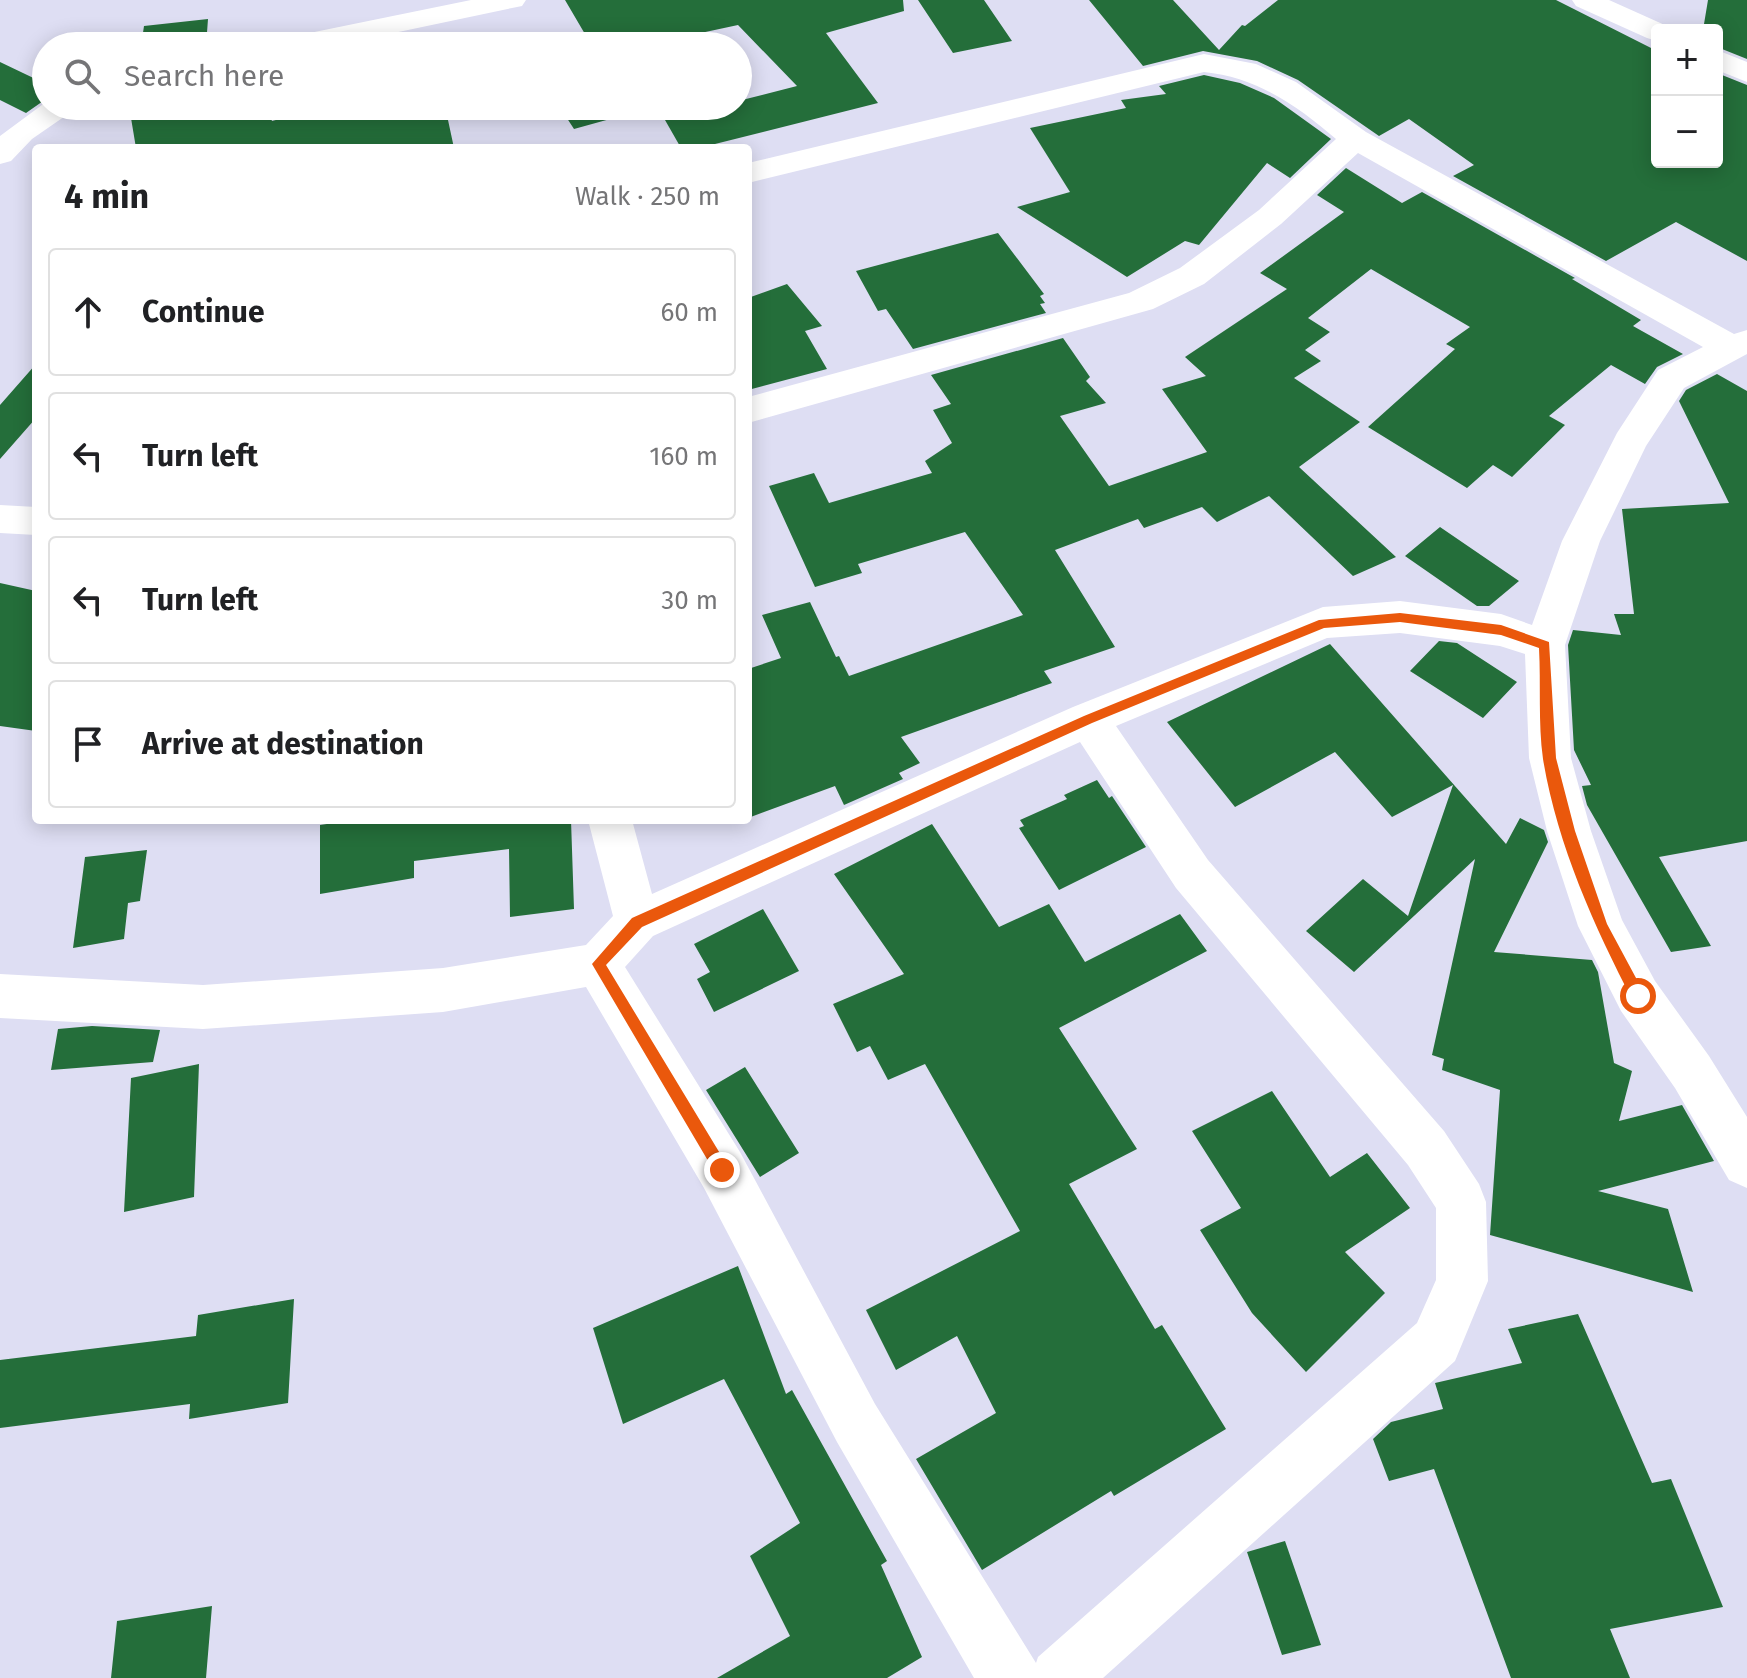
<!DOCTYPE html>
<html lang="en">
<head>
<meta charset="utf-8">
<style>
	body { margin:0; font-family:"Fira Sans",sans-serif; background:#f2f2f2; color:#202124 }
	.controls { position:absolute; right:24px; top:24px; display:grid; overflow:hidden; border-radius:8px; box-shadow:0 4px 20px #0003 }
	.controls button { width:72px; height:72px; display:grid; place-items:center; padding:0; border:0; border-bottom:2px solid #e0e0e0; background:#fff; color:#202124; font:40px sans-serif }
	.stop { position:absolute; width:24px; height:24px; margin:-18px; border:6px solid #ea580c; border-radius:50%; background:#fff }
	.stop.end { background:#ea580c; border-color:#fff; box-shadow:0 2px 8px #0008 }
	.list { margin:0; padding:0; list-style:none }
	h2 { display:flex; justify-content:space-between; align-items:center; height:104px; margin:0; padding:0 32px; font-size:34px }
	h2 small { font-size:26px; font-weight:400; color:#757577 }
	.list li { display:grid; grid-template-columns:52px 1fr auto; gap:24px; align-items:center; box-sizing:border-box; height:128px; margin:0 16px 16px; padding:0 16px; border:2px solid #e0e0e0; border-radius:8px }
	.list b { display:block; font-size:30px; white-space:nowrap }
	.list em { font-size:26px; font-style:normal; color:#757577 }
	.icon { flex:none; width:44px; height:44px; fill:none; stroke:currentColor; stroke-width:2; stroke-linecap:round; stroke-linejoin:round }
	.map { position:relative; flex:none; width:1747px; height:1678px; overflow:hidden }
	.search { position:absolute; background:#fff; box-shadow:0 4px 20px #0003; left:32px; top:32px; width:720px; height:88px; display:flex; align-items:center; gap:20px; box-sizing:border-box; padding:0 28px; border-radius:44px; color:#757577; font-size:30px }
	.panel { position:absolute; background:#fff; box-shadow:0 4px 20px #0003; left:32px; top:144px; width:720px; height:680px; border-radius:8px }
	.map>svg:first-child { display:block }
</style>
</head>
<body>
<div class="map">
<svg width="1747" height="1678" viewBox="0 0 1747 1678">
	<rect width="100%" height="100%" fill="#dedef3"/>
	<!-- building -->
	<path fill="#246e3a" d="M565,0H903L904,11L826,33L878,103L699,148H681L657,106L574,129L559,106H705L707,109L738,106V101L797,86L738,25L654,43L657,46H592Z
		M918,0H984L1012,41L953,53Z
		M1089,0H1173L1219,50L1242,25L1245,26L1278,0H1556L1657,51V162H1717V73L1747,85V261L1676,222L1606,261L1453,176L1474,165L1409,119L1379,136L1298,80L1257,61L1203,51L1143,66Z
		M1708,0H1747V59L1717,47V30H1703Z
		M208,19L206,46H141L144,26Z
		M0,62L46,84V99L26,113L0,100Z
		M1204,75L1240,83L1274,98L1331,139L1290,178L1267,163L1199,245L1185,241L1127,277L1017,207L1070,192L1030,128L1126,108L1121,100L1166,94L1159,86Z
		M133,106H266L272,121L329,106H445L454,148H136L131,118Z
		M1346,168L1402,203L1422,192L1575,278L1572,279L1641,320L1633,326L1683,354L1657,367L1645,384L1611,365L1549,416L1565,425L1512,477L1493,465L1467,488L1368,427L1455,349L1446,344L1470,327L1371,269L1308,318L1330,332L1305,350L1321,361L1294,378L1360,422L1299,467L1396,557L1353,576L1269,496L1217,522L1202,507L1144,528L1138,519L1055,550L1115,647L1044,671L1052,683L901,737L920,763L899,773L903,779L844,805L835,786L748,818V669L781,658L762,615L810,602L836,657L839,656L849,676L1023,615L965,532L858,564L862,573L815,587L769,486L814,473L829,503L932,473L925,461L952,443L933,410L951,404L931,375L1063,338L1090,377L1086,381L1106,403L1060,416L1109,486L1207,452L1162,389L1206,376L1185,357L1287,289L1260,273L1344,212L1317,195Z
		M998,233L1044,294L1040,296L1045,303L1040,304L1046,313L913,349L886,309L878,311L856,271Z
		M787,284L822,326L805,331L827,369L748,390V298Z
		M36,364V418L0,459V405Z
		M1717,374L1747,391V841L1659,857L1711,946L1671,952L1587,805L1582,786L1591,785L1574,750L1568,645L1573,630L1621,635L1614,614H1634L1622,509L1729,503L1679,401L1686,390Z
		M1440,527L1519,581L1489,606H1477L1405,556Z
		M0,583L36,591V731L0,726Z
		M1439,641L1457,643L1517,682L1483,718L1410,671Z
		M1330,644L1506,844L1520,818L1544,830L1548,842L1494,952L1592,960L1598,972L1614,1063L1632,1071L1619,1121L1682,1105L1714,1161L1598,1191L1668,1209L1693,1292L1490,1235L1500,1090L1442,1070L1444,1059L1432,1055L1475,859L1354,972L1306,931L1363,879L1408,916L1453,785L1392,817L1335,752L1235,807L1167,722Z
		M1097,780L1109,798L1112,796L1146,847L1059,890L1019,828L1024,826L1020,820L1067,799L1064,795Z
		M354,820H571L574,909L510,917L509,849L414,861V878L320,894V825Z
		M932,824L999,927L1049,904L1085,962L1180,914L1207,951L1059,1028L1137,1149L1069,1184L1155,1329L1162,1325L1226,1429L1114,1496L1111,1491L982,1570L916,1459L996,1413L957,1336L896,1370L866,1310L1020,1231L925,1064L888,1080L870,1046L857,1052L833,1004L904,974L834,874Z
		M147,850L140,901L128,903L124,939L73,948L85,857Z
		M763,909L799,971L714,1012L697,979L710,972L694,944Z
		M92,1026L160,1030L153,1062L51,1070L58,1029Z
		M199,1064L194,1197L124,1212L131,1078Z
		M745,1067L799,1153L760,1177L706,1090Z
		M1272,1091L1330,1177L1367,1153L1410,1208L1345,1252L1385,1293L1306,1372L1252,1313L1200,1230L1241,1208L1192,1131Z
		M738,1266L786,1394L792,1390L887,1561L881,1565L922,1657L887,1678H717L790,1636L750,1556L800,1523L724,1379L623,1424L593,1328Z
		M294,1299L288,1403L189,1419L190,1404L0,1428V1360L196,1336L198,1315Z
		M1578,1314L1652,1483L1671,1479L1723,1607L1610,1629L1630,1678H1511L1434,1469L1389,1481L1373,1439L1391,1422L1443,1409L1435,1383L1522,1363L1508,1329Z
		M1285,1541L1321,1645L1282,1655L1247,1552Z
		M212,1606L206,1678H111L117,1621Z"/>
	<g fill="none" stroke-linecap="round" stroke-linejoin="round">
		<!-- minor -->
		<path fill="#fff" fill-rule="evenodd" d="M471,0H526L522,6L512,8L332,46H275L280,40L290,37Z
			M1572,0H1609L1667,26L1670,30H1657V41L1647,38L1576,6Z
			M1717,50L1747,62V82L1717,70Z
			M1204,54L1256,64L1296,82L1366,132L1734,334L1747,330V354L1684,388L1646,446L1600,541L1565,645L1571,758L1591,831L1622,920L1655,981L1709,1056L1747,1117V1188L1729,1180L1675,1088L1621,1011L1578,926L1547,831L1529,758L1525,654L1500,646L1400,633L1327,638L1116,726L1208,860L1444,1131L1479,1184L1486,1202L1488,1281L1455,1361L1103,1678H974L837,1442L704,1188L586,987L443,1012L203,1029L0,1018V974L203,985L443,968L586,945L613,916L588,820H632L652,894L1073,707L1323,607L1400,601L1501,614L1532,625L1562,541L1617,433L1658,370L1703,347L1358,153L1281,224L1204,284L1153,309L748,423V397L1129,293L1180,268L1259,210L1336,139C1298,106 1256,77 1204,72L748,183V163ZM1080,742L1176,888L1408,1165L1436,1208V1280L1417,1323L1038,1657L1036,1663L875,1404L740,1152L625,967L653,936Z
			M46,102V106H75L71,112L32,139L11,161L0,164V136Z
			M0,505L36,507V535L0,533Z"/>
	</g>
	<!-- route -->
	<path fill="#ea580c" d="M1400,613L1501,625L1549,642L1556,758L1575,831L1607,924L1643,991V1001H1633C1594,926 1557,844 1543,759C1538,723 1541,684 1539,648L1501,635L1400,622L1324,628L1092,723L642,927L606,965L727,1165V1176H717L592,964L632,918L1084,716L1319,620Z"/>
</svg>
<div class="controls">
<button>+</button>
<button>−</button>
</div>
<div class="stop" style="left:1638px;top:996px"></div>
<div class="stop end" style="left:722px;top:1170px"></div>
<div class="search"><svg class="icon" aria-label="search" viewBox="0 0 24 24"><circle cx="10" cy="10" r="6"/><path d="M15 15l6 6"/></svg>Search here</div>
<section class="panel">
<h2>4 min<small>Walk · 250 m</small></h2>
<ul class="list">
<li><svg class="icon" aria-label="ahead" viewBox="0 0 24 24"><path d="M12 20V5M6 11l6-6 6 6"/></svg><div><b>Continue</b></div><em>60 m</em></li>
<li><svg class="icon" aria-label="left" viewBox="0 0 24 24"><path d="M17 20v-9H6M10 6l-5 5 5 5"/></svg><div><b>Turn left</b></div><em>160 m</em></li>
<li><svg class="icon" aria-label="left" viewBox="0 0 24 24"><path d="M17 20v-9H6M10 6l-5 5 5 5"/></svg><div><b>Turn left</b></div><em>30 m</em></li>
<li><svg class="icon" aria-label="arrive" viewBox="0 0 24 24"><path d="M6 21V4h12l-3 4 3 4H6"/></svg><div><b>Arrive at destination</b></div></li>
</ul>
</section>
</div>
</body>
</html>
